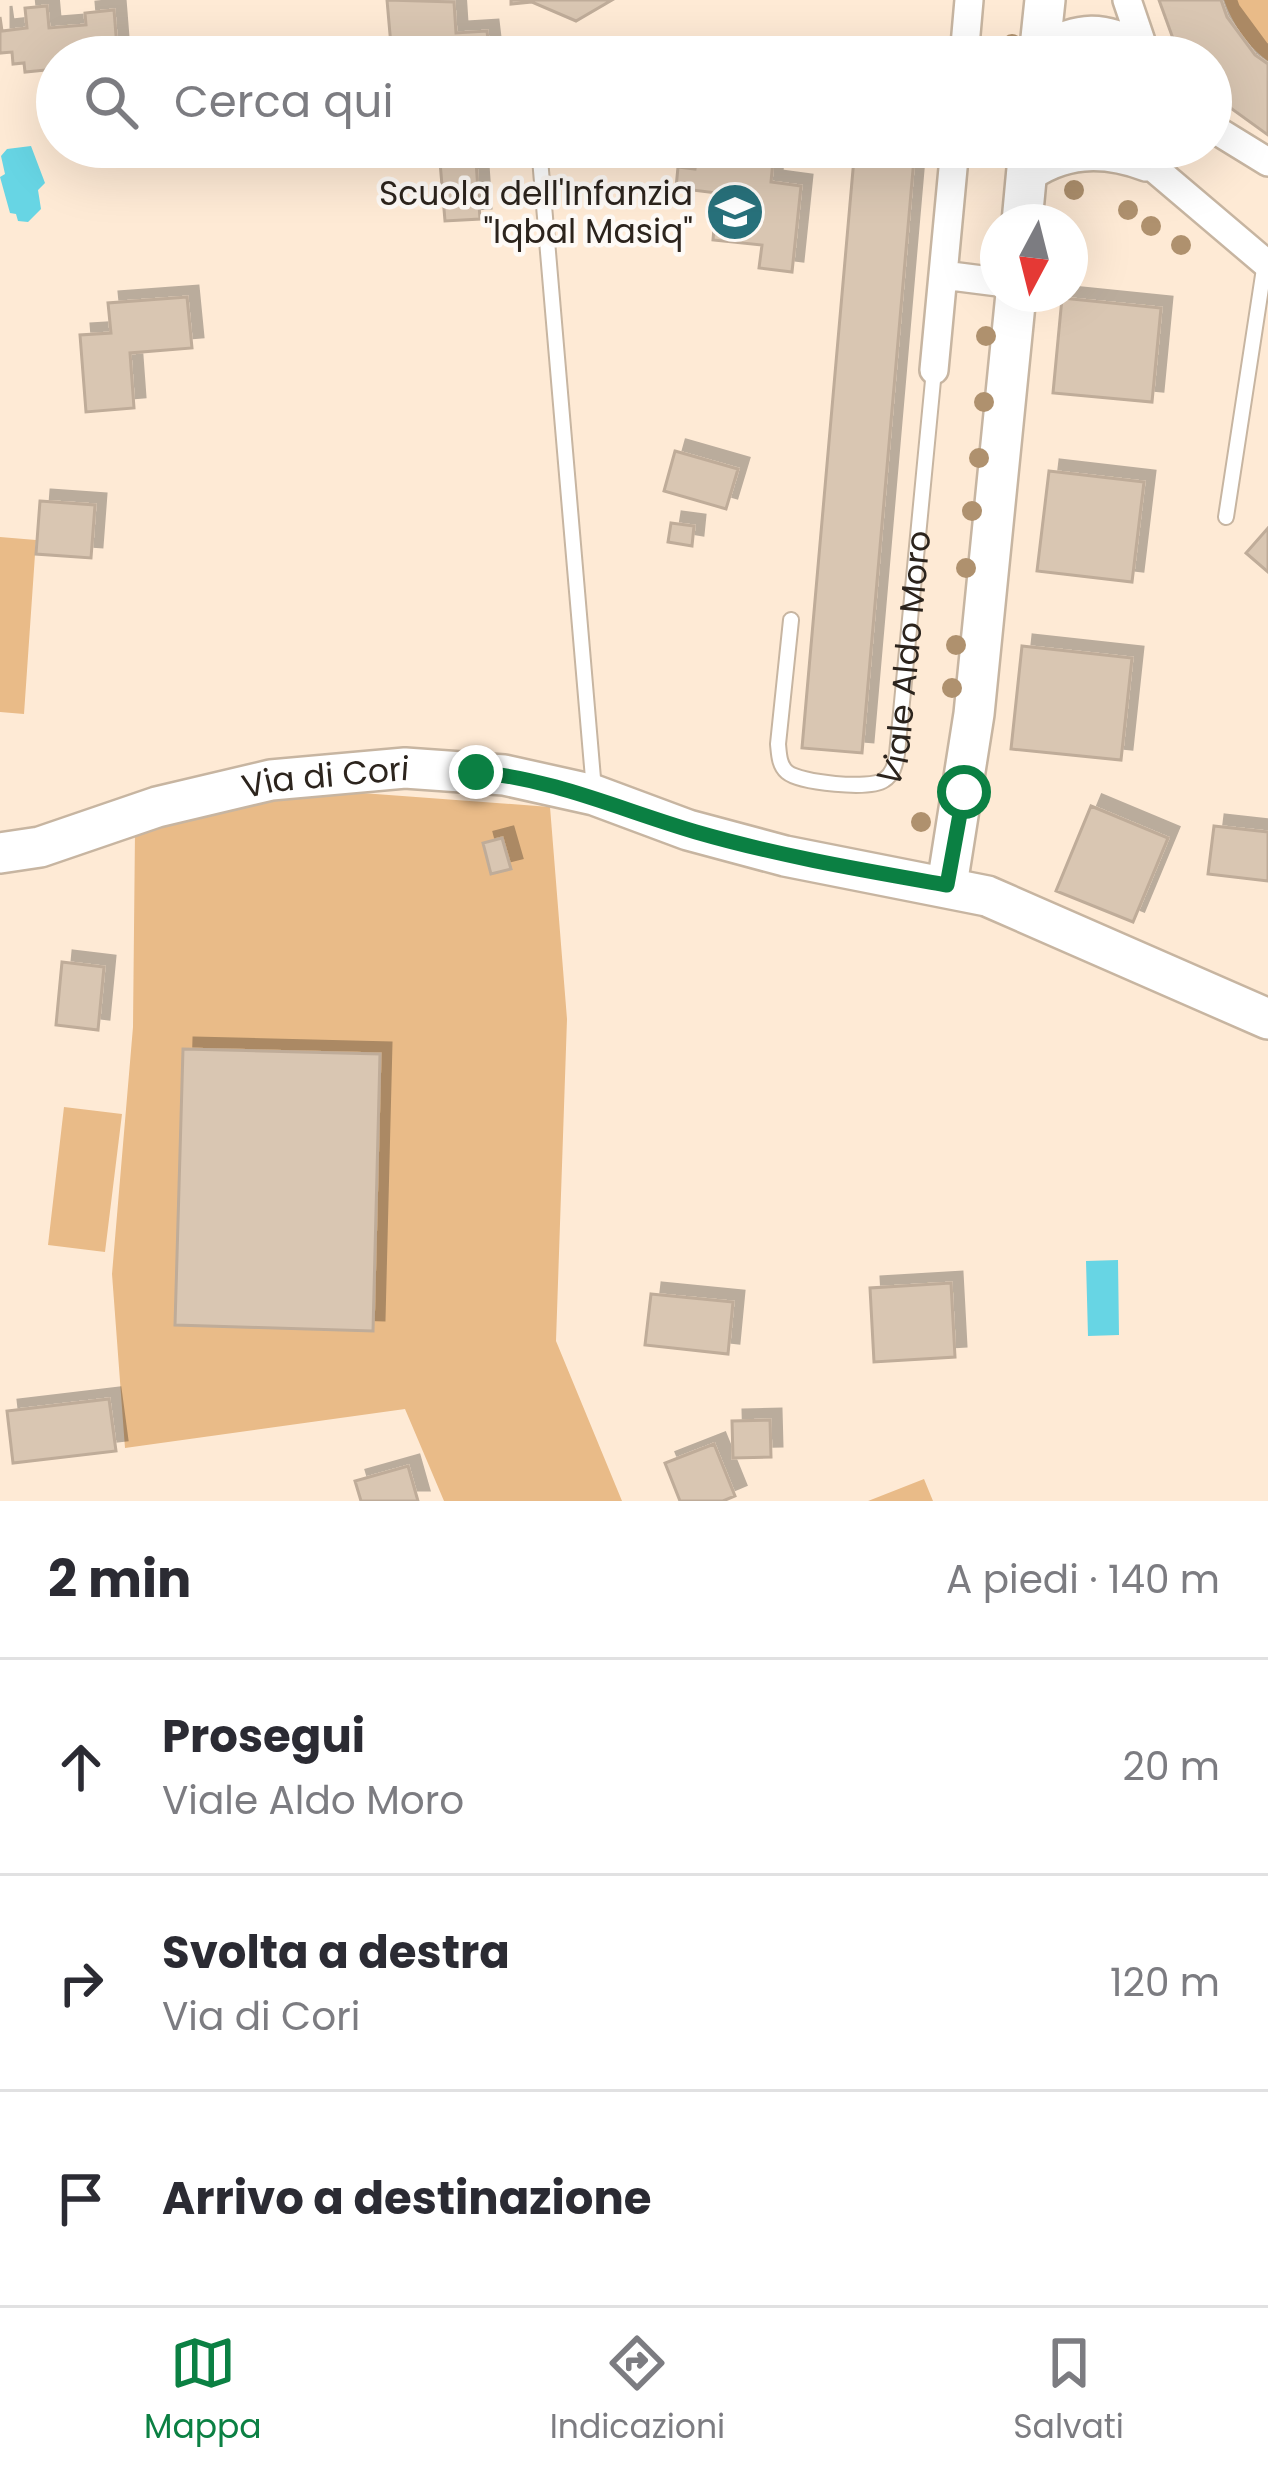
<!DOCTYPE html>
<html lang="it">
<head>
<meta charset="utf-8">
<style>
	body { margin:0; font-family:Poppins,sans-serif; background:#f7f7f7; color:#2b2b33 }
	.compass { position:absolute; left:980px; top:204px; width:108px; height:108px; border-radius:50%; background:#fff; box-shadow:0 12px 48px #0002; rotate:187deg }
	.stop { position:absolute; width:36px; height:36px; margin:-27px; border:9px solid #0b8043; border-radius:50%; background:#fff }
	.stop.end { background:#0b8043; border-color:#fff; box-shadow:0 3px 12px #0008 }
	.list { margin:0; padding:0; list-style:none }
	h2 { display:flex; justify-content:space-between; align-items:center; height:156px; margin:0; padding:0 48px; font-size:51px }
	h2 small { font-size:39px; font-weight:400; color:#7c7c81 }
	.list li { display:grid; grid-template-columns:78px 1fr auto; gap:36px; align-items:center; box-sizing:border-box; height:216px; padding:0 48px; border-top:3px solid #e1e1e2 }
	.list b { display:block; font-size:45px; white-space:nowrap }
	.list p { margin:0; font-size:39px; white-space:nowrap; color:#7c7c81 }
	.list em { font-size:39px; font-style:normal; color:#7c7c81 }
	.icon { flex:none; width:66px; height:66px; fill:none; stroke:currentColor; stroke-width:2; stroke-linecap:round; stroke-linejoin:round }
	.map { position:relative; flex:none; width:1268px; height:1501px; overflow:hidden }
	.search { position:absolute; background:#fff; box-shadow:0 12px 48px #0002; left:36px; right:36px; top:36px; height:132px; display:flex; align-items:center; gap:30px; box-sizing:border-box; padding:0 42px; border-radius:66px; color:#7c7c81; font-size:45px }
	.sheet { height:804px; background:#fff }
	nav { display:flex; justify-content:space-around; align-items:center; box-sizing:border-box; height:168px; border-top:3px solid #e1e1e2; background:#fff; font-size:33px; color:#7c7c81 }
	nav a { display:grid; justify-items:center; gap:6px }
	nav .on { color:#0b8043 }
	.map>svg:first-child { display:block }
</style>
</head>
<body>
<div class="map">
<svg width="1268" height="1501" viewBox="0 0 1268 1501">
	<defs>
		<filter id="shadow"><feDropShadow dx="11" dy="-11" stdDeviation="0" flood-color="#0004"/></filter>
	</defs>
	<rect width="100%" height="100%" fill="#feead5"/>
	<!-- green -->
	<path fill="#e9bb88" d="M1224,0H1268V61C1248,47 1232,23 1224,0Z
		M0,537L36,540L24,714L0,712Z
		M335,791L550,807L567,1019L556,1341L622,1501H444L405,1409L125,1448L112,1274L133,1027L135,832L245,797Z
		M64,1107L122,1114L105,1252L48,1245Z
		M924,1479L933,1501H868Z"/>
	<!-- water -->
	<path fill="#67d5e4" d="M31,146L45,183L38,190L41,209L28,222L18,221L16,214L10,213L0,177L5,174L1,156L7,149Z
		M1118,1260L1119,1335L1088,1336L1086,1261Z"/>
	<!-- building -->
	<path fill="#d9c6b2" stroke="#bfac99" stroke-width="3" filter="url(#shadow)" d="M387,0L454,2L456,33L487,31L489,48L475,57H392Z
		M511,0H612L576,21L532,2L511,4Z
		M1159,0H1221L1227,17L1255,55L1268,64V135L1214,96L1211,57H1185L1175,44Z
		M47,6L49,28L86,25L85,13L114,10L117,48L72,52L73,57H57V69L25,72L24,63L13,64L12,52L0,53V17L2,31L27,28L25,8Z
		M475,147L480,219L445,221L439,150Z
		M698,147H815L813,165L773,161L771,182L801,186L792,272L759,268L762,245L713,240L717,193L676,188L678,167L695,169Z
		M855,147H915L862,753L802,748Z
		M187,297L192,348L130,353L134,408L86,412L80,335L111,333L108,303Z
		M1062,298L1161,308L1152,402L1053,393Z
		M675,451L738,469L726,509L664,491Z
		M1049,471L1144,482L1132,582L1037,571Z
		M40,501L95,505L91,558L36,554Z
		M671,523L694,526L692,546L668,542Z
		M1268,528V572L1246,553Z
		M1022,646L1132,658L1121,760L1011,749Z
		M1091,806L1168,838L1133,922L1056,891Z
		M1214,826L1268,832V881L1208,874Z
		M502,838L511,869L491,874L483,843Z
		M62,962L104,967L98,1030L56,1025Z
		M183,1049L380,1054L373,1331L175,1325Z
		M951,1283L955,1357L874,1362L870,1288Z
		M651,1294L733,1302L728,1354L645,1345Z
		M109,1399L116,1451L13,1463L7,1411Z
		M770,1420L771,1457L733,1458L732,1421Z
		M714,1444L735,1496L723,1501H680L665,1463Z
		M408,1466L418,1501H361L355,1481Z"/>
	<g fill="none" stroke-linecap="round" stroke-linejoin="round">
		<!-- lane casing -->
		<g stroke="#c7b5a1" stroke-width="18">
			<g id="lane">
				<path d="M539,147L594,790"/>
				<path d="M1226,517L1265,262"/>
				<path id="s1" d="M791,620L778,744C779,754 779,765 787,772C800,783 870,790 884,780C893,774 895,765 897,754L934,370"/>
			</g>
		</g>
		<!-- street casing -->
		<g stroke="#c7b5a1" stroke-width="32">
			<path id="street" d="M1127,0L1145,53
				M1040,48C1077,25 1105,24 1143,47
				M964,57L969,0
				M1211,127L1268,162
				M1129,147L1268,265
				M1026,180C1063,152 1103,151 1146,167
				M943,275L998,282
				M934,370L955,147"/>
		</g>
		<!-- secondary casing -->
		<g stroke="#c7b5a1" stroke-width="44">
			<g id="secondary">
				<path d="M1039,57L1045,0"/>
				<path d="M1022,222L1029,147"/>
				<path id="s2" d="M0,853L40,847L157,807L271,780L405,768L504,775L594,795L688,830L785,856L987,896L1268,1019"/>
				<path d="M947,885L974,714L1016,294"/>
			</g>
		</g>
		<!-- lane -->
		<use href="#lane" stroke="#fff" stroke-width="14"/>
		<!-- street -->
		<use href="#street" stroke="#fff" stroke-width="27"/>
		<!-- secondary -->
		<use href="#secondary" stroke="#fff" stroke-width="39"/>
	</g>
	<!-- trees -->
	<g fill="#af916e">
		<circle cx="1012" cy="44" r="10"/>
		<circle cx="1074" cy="190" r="10"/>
		<circle cx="1128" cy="210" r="10"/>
		<circle cx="1151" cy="226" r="10"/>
		<circle cx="1181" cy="245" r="10"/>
		<circle cx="986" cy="336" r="10"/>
		<circle cx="984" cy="402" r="10"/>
		<circle cx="979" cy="458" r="10"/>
		<circle cx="972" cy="511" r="10"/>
		<circle cx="966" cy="568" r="10"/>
		<circle cx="956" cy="645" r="10"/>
		<circle cx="952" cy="688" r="10"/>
		<circle cx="921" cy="822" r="10"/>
	</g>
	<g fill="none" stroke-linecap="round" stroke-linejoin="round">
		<!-- route -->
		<path stroke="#0b8043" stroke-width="15" d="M476,772C554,779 621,810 696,832C779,856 862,870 947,885L964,792"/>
	</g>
	<!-- icons -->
	<defs>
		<g id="school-disc" transform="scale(3)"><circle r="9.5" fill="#28717b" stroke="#fefaf6"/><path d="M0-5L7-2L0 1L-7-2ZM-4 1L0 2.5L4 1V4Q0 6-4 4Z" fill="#fff"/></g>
	</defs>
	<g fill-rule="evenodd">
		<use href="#school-disc" x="735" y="212"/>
	</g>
	<g text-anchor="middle" stroke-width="9" stroke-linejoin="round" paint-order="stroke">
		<!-- poi labels -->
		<g font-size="33" fill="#2c241d" stroke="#fefaf6" text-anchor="end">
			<text x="693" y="205">Scuola dell'Infanzia<tspan x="693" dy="38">"Iqbal Masiq"</tspan></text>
		</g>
		<!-- street labels -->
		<g font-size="33" fill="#2c241d" stroke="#fefaf6">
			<text dy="12" stroke="none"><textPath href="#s1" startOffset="381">Viale Aldo Moro</textPath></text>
			<text dy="12" stroke="none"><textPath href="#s2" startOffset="336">Via di Cori</textPath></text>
		</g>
	</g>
</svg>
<svg class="compass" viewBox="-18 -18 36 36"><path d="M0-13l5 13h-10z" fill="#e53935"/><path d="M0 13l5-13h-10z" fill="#7c7c81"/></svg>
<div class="stop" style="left:964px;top:792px"></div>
<div class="stop end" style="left:476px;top:772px"></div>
<div class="search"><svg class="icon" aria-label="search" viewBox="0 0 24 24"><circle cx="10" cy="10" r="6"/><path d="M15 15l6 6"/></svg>Cerca qui</div>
</div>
<section class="sheet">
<h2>2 min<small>A piedi · 140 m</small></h2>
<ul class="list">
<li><svg class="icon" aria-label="ahead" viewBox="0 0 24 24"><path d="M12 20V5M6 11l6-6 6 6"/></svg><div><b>Prosegui</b><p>Viale Aldo Moro</p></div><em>20 m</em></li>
<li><svg class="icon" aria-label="right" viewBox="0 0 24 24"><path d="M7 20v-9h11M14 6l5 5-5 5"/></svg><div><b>Svolta a destra</b><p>Via di Cori</p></div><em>120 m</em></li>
<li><svg class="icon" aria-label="arrive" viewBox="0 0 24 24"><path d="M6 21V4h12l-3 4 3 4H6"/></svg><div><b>Arrivo a destinazione</b></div></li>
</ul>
</section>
<nav>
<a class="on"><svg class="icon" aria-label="map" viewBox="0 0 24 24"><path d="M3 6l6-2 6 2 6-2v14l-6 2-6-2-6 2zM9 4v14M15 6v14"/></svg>Mappa</a>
<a><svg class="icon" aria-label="directions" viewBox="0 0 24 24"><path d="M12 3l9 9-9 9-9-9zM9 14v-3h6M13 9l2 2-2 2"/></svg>Indicazioni</a>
<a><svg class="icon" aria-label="saved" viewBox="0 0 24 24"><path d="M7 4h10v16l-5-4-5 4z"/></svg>Salvati</a>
</nav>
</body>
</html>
